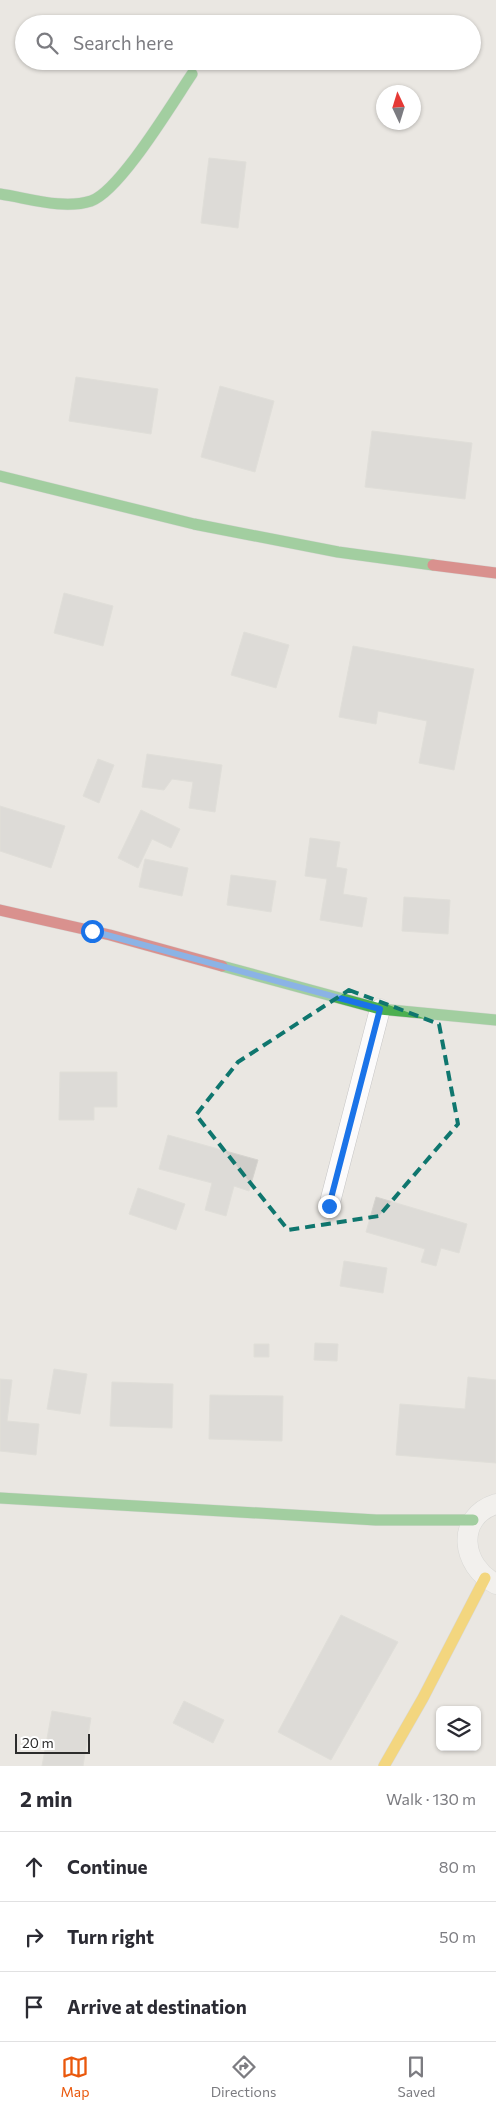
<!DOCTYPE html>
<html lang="en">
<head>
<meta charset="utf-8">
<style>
	body { margin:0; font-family:Commissioner,sans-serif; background:#f2f2f3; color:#2b2b33 }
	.controls { position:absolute; right:15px; bottom:15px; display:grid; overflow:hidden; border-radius:8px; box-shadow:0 1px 4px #0004 }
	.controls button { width:45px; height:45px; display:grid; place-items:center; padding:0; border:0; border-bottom:1px solid #e1e1e2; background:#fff; color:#2b2b33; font:25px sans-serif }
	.compass { position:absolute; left:376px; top:85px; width:45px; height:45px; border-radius:50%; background:#fff; box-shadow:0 1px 4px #0004; rotate:356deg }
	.scale { position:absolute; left:15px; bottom:12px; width:75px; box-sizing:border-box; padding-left:5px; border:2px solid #2c2c2c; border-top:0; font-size:14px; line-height:18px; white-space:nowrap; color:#2c2c2c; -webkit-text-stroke:4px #fff; paint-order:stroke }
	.stop { position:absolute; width:15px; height:15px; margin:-11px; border:4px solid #1a73e8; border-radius:50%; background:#fff }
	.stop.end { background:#1a73e8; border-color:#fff; box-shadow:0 1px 5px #0008 }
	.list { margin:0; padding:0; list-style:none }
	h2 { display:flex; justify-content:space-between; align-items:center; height:65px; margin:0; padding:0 20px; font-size:21px }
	h2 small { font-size:16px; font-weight:400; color:#7c7c81 }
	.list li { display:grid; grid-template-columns:32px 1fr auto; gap:15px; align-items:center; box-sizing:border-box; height:70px; padding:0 20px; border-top:1px solid #e1e1e2 }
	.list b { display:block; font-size:19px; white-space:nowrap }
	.list em { font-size:16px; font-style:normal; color:#7c7c81 }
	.icon { flex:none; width:28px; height:28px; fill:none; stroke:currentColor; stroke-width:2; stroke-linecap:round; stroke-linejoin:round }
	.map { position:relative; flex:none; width:496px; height:1766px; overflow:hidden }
	.search { position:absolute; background:#fff; box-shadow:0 1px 4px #0004; left:15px; right:15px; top:15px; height:55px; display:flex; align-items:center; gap:12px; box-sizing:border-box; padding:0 18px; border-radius:28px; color:#7c7c81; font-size:19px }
	.sheet { height:275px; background:#fff }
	nav { display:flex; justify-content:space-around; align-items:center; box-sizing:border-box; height:70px; border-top:1px solid #e1e1e2; background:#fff; font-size:14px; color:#7c7c81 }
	nav a { display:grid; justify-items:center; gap:2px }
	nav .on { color:#ea580c }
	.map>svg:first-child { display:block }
</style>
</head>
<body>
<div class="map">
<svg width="496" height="1766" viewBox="0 0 496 1766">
	<rect width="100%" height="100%" fill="#eae7e2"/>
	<!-- building -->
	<path fill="#cfcdc9" stroke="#d5d3ce" d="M209,158L246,162L238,228L201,223Z
		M76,377L158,389L151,434L69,421Z
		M220,386L274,401L255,472L201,457Z
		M372,431L472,443L465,499L365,487Z
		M64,593L113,606L103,646L54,633Z
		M244,632L289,645L276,688L231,675Z
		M353,646L474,669L454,770L419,763L427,721L378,711L376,724L339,717Z
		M147,754L222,765L215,812L189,808L193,782L172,779L164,790L142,787Z
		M98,759L114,765L99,803L83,796Z
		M0,806L65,826L51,868L0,851Z
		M141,810L180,829L171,848L152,839L138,868L118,858Z
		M310,838L340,842L336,867L347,869L343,894L367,898L362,927L320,920L327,879L305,876Z
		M145,859L188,868L182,896L139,887Z
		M231,875L276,881L271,912L227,905Z
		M404,897L450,900L448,934L402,931Z
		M60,1072H117V1107H94V1120H59Z
		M168,1135L258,1160L249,1191L234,1186L226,1216L205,1210L212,1183L159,1169Z
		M138,1188L185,1204L176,1230L129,1214Z
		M376,1197L467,1224L459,1253L441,1248L436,1266L421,1262L425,1249L366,1232Z
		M344,1261L387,1268L383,1293L340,1286Z
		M315,1343L338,1344L337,1361L314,1360Z
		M254,1344H269V1357H254Z
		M54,1369L87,1374L80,1414L47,1409Z
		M468,1377L496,1380V1463L396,1455L400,1404L465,1409Z
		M0,1379L12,1380L7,1421L39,1424L36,1455L0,1451Z
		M112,1382L173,1384L172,1428L110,1426Z
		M210,1395L283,1396L282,1441L209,1439Z
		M341,1615L398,1642L331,1760L278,1732Z
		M184,1701L224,1720L213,1743L173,1723Z
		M52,1711L91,1718L83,1766H42Z"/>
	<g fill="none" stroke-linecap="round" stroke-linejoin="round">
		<!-- street casing -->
		<g stroke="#c6c5c5" stroke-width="21">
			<path id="street" d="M329,1206L380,1009
				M496,1504C455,1517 461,1566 496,1584"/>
		</g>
		<!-- fast casing -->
		<g stroke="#c6c5c5" stroke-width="12">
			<path id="fast" d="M0,194C28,198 63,210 91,201C120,191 173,102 192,74
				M0,476L194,524L338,552L433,565
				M222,966L380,1009L496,1020
				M0,1498L376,1520H473"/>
		</g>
		<!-- slow casing -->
		<g stroke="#c6c5c5" stroke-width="12">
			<path id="slow" d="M384,1766L423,1698L485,1578"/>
		</g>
		<!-- jam casing -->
		<g stroke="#c6c5c5" stroke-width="12">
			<path id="jam" d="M433,565L496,573
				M0,910L110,935L222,966"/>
		</g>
		<!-- street -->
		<use href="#street" stroke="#fcfbfb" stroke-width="20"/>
		<!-- fast -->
		<use href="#fast" stroke="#4caf50" stroke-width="11"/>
		<!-- slow -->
		<use href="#slow" stroke="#ffc107" stroke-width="11"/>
		<!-- jam -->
		<use href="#jam" stroke="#c62828" stroke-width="11"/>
	</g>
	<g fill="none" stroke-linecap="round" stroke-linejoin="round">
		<!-- route -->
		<path stroke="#1a73e8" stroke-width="6" d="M92,931L380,1009L329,1206"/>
	</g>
	<!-- marked area -->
	<path d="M0 0H496V1766H0ZM349,990L439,1024L458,1124L379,1216L288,1230L196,1115L238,1062Z" fill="#eae7e2" fill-opacity=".55" fill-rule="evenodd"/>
	<path fill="none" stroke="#0f766e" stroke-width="4" stroke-dasharray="10 6" stroke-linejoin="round" d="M349,990L439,1024L458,1124L379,1216L288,1230L196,1115L238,1062Z"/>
</svg>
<div class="controls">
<button><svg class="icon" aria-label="layers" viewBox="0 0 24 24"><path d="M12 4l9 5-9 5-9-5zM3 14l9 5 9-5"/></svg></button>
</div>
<svg class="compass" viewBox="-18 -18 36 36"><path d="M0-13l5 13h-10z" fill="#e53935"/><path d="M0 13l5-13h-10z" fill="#7c7c81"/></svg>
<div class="scale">20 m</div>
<div class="stop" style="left:92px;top:931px"></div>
<div class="stop end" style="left:329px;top:1206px"></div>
<div class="search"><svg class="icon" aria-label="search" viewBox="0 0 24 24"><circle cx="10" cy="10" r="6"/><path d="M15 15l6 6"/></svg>Search here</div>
</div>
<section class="sheet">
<h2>2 min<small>Walk · 130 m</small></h2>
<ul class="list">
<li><svg class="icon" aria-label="ahead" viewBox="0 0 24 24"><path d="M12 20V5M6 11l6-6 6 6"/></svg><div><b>Continue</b></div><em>80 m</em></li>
<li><svg class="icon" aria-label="right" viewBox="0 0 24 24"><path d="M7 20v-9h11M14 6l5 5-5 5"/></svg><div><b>Turn right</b></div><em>50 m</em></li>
<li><svg class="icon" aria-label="arrive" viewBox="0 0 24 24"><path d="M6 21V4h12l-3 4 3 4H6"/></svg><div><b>Arrive at destination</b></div></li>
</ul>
</section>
<nav>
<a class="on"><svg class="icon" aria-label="map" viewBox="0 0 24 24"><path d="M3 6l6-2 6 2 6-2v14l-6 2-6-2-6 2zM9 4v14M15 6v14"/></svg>Map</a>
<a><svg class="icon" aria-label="directions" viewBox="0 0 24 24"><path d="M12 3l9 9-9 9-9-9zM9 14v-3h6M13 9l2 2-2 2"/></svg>Directions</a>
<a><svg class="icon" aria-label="saved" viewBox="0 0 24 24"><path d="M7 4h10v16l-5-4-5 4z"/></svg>Saved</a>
</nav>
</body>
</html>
